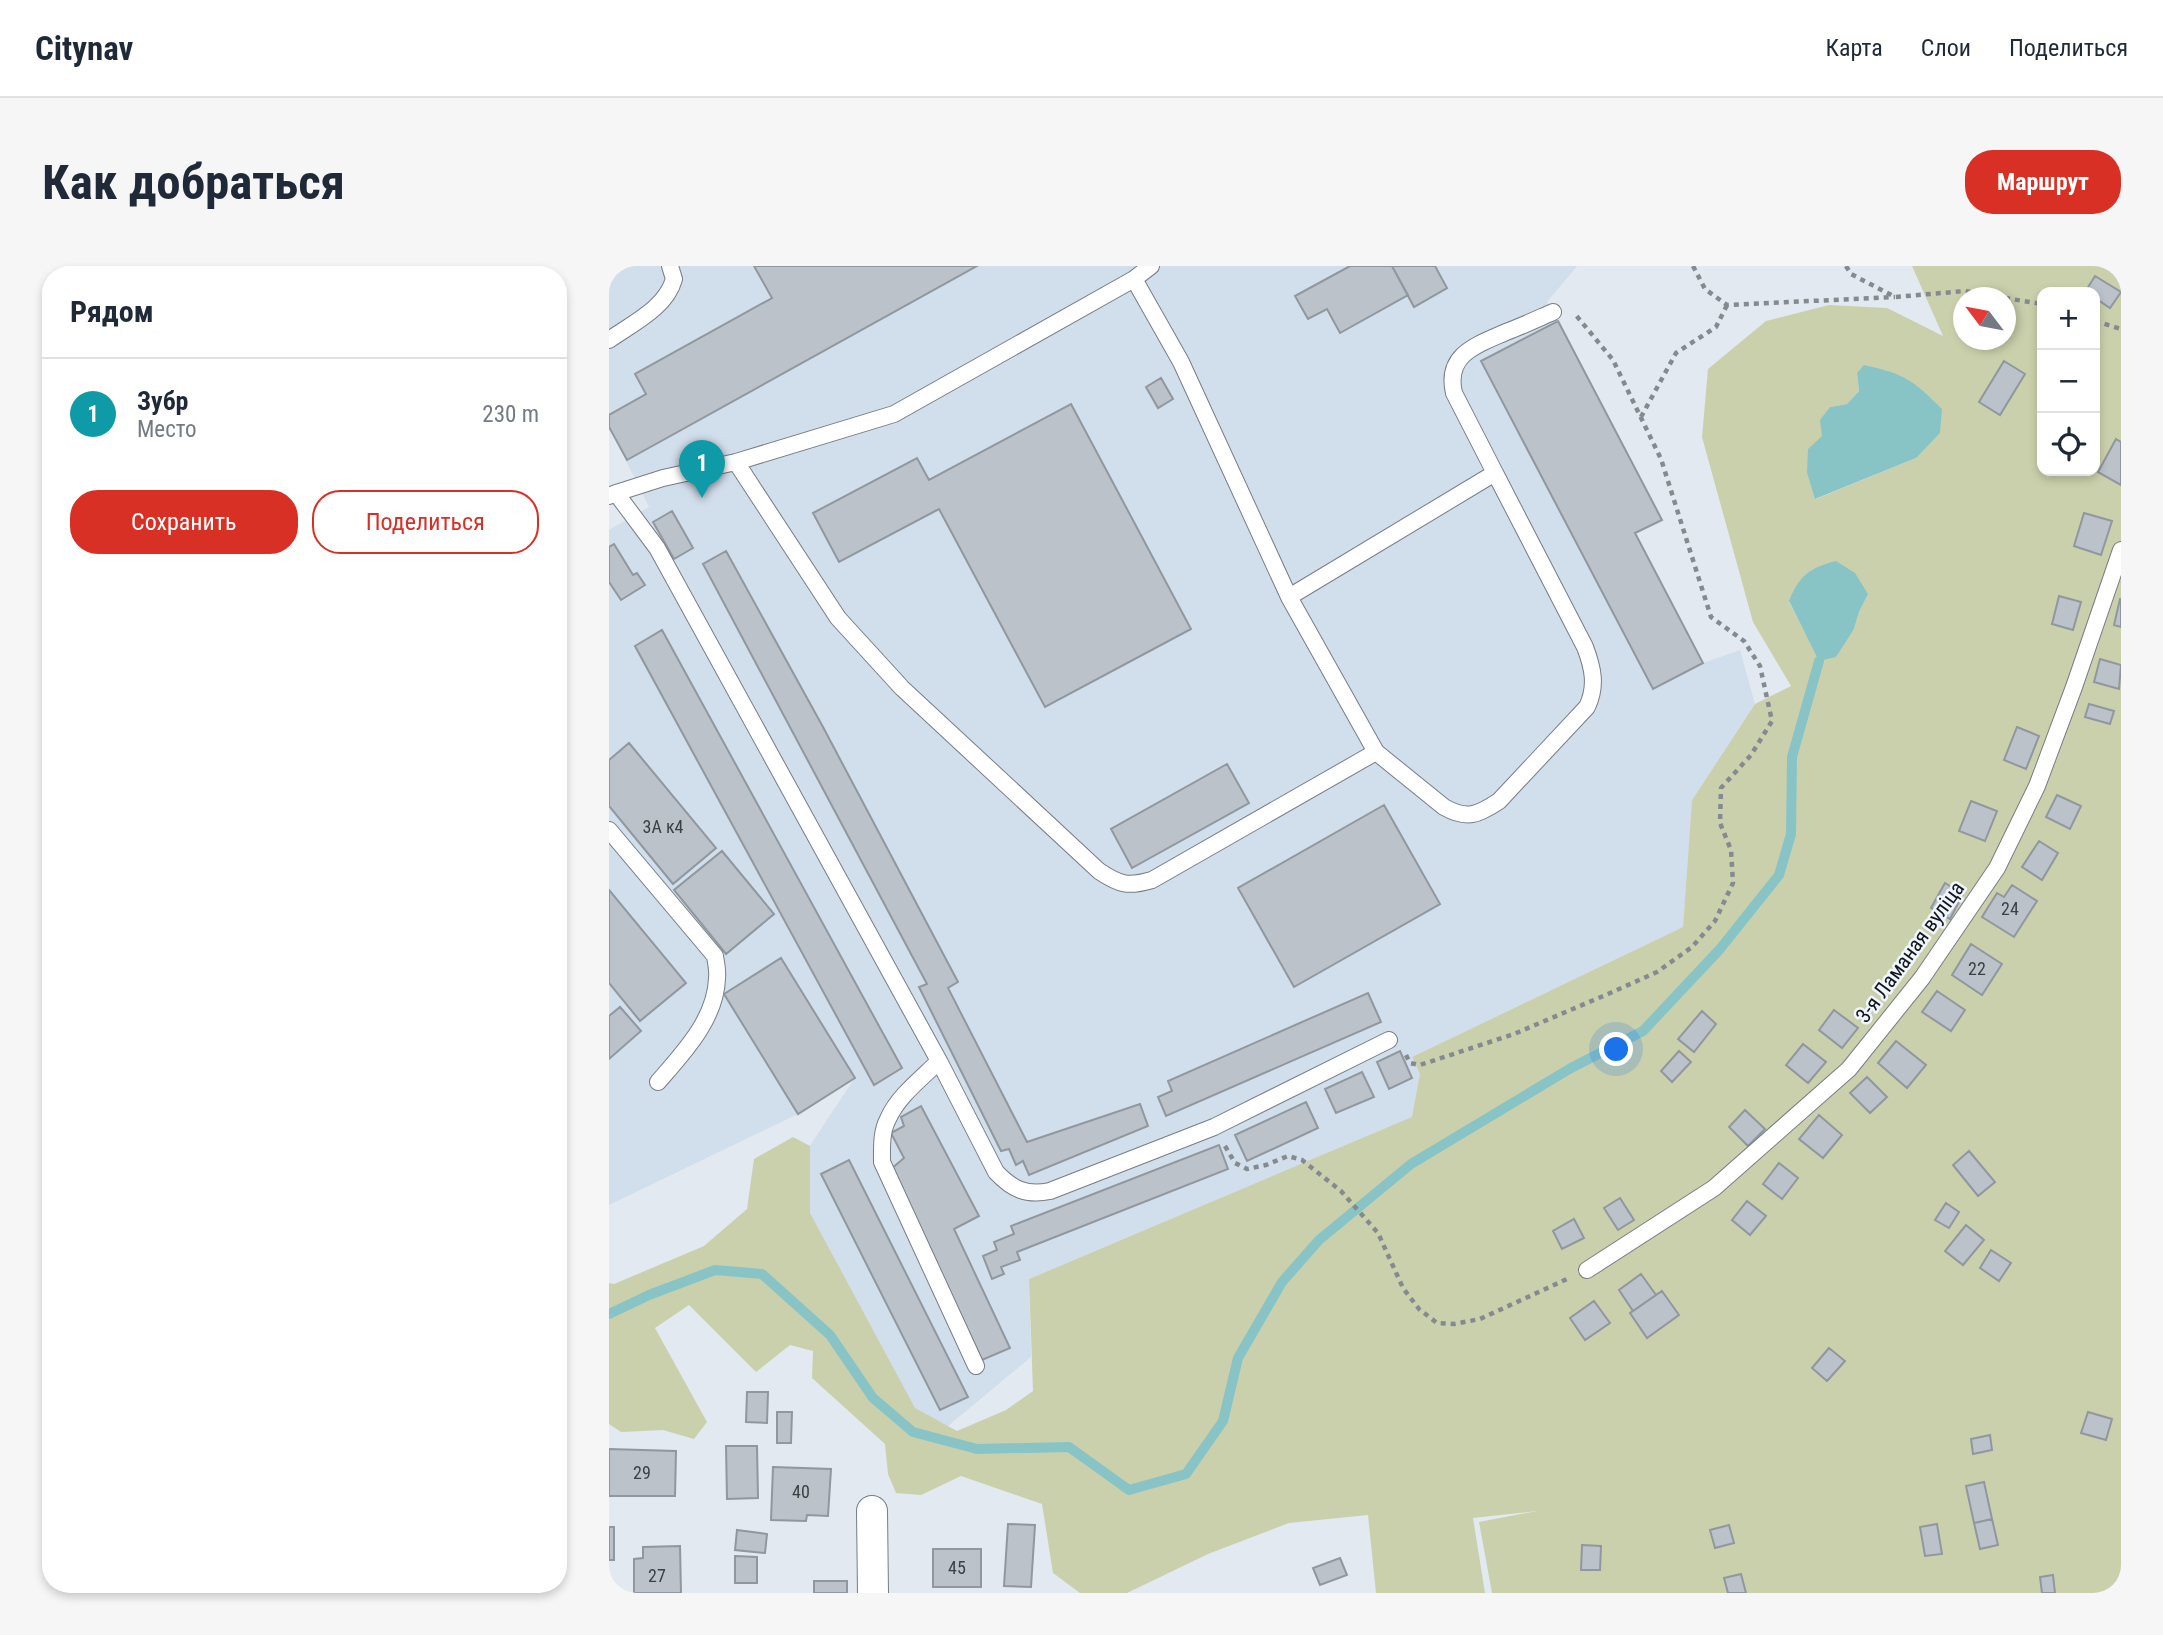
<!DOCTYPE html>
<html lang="ru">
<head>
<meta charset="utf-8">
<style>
	body { margin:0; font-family:"Roboto Condensed",sans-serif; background:#f6f6f7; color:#1f2937 }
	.controls { position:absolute; right:21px; top:21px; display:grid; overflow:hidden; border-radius:14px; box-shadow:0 4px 10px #0003 }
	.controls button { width:63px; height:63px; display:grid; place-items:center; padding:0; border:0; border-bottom:2px solid #e0e1e3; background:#fff; color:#1f2937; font:35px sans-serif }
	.compass { position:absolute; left:1344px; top:21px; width:63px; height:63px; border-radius:50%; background:#fff; box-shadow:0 4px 10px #0003; rotate:302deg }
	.you { position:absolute; left:1008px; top:784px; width:24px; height:24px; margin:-18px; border:5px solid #fff; border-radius:50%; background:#1a73e8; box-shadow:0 0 0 10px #1a73e833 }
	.badge { display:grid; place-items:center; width:46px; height:46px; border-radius:50%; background:#d93025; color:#fff; font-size:23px; font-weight:700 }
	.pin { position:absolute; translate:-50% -58px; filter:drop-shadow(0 2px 4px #0008) }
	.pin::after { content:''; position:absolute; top:37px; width:24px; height:21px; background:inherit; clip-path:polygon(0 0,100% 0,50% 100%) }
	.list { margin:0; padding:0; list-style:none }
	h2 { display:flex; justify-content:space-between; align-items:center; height:91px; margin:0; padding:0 28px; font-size:30px }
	h2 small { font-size:23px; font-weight:400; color:#747a83 }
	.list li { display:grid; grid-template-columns:46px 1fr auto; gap:21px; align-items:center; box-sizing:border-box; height:112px; padding:0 28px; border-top:2px solid #e0e1e3 }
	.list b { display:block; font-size:26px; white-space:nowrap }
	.list p { margin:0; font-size:23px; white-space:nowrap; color:#747a83 }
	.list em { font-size:23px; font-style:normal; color:#747a83 }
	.actions { display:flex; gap:14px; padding:21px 28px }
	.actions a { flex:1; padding:16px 0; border:2px solid #d93025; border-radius:28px; text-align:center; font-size:24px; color:#d93025 }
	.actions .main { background:#d93025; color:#fff }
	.icon { flex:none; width:38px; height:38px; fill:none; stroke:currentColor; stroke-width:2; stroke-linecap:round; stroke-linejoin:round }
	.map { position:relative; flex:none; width:1512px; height:1327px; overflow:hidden; border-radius:28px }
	header { display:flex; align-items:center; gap:42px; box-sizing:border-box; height:98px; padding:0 35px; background:#fff; border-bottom:2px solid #e0e1e3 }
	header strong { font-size:33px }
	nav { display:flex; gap:38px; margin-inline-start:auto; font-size:24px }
	.intro { display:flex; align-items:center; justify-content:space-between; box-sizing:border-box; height:168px; padding:0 42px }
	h1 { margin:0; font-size:49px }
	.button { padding:18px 32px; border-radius:28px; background:#d93025; color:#fff; font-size:24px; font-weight:700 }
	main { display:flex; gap:42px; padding:0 42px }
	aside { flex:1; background:#fff; border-radius:28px; box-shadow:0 4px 10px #0003 }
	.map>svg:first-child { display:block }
</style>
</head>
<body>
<header>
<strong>Citynav</strong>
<nav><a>Карта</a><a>Слои</a><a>Поделиться</a></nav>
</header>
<div class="intro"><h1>Как добраться</h1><a class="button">Маршрут</a></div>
<main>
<aside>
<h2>Рядом<small></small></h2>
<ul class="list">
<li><span class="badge" style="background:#0f9aa8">1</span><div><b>Зубр</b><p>Место</p></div><em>230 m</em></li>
</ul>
<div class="actions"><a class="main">Сохранить</a><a>Поделиться</a></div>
</aside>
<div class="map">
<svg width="1512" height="1327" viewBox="0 0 1512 1327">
	<rect width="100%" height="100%" fill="#e2e9f0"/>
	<!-- built -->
	<path fill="#d1deeb" d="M0,0H968L938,36L1053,254L1026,268L1094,397L1131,384L1146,438L1083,534L1074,661L803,791L811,808L804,851L420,1013L422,1091L321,1175L179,913L245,813L189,848L0,939V264L40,241L0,161Z"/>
	<!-- green -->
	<path fill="#cbd0ac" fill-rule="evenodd" d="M1303,0H1512V1327H883L870,1256L928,1245L864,1252L876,1327H767L759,1249L680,1257L599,1288L518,1327H471L444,1307L433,1238L352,1210L312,1229L287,1227L279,1208L276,1178L203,1112L204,1085L181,1079L147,1106L80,1039L46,1062L98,1156L85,1173L54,1164L12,1166L0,1158V1017L5,1018L95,980L138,943L145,893L184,871L201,880V947L306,1142L348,1165L397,1144L424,1125L420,1013L803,851L811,808L803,791L1074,661L1083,534L1146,438L1182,420L1144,356L1093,171L1099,103L1157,55L1220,39L1278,42L1334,70ZM1433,26H1486V205H1433ZM1354,32H1396V74H1354ZM1248,107L1307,192L1207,233L1198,207L1213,170L1221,141L1238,138L1250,125ZM1259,328L1250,346L1245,363L1211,395L1180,336Z"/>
	<!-- water -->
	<path fill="#88c4c6" d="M1255,99C1296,108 1304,114 1333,143L1331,167L1307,192L1206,233L1198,207L1199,183L1213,170L1211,154L1221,141L1238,138L1250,125L1248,107Z
		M1227,295L1246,307L1259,328L1250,346L1245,363L1227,391L1210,395L1180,335C1191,309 1200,302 1227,295Z"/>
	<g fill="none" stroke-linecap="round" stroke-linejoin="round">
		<!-- stream -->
		<path stroke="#88c4c6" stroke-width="10" d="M0,1048L40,1029L106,1004L153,1008L221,1069L264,1132L304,1166L368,1183L460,1181L520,1224L577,1208L614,1155L629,1092L673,1016L710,974L802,898L962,802L1034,765L1111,683L1170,609L1182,568L1183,491L1210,395"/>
	</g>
	<!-- building -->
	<path fill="#bbc2ca" stroke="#90979e" stroke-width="2" d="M145,0H368L18,194L0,161V149L37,128L26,108L163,32Z
		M741,0H783L799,29L731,67L718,43L699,53L686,30Z
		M783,0H826L838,22L805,41Z
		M1486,10L1512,26L1501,42L1486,32V26H1476Z
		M949,55L1053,254L1026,267L1094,397L1044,423L872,95Z
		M1395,95L1416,108L1391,149L1370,136Z
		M552,112L564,133L549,142L537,121Z
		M462,138L582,363L436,441L330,243L230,296L204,247L308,192L320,214Z
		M1507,173L1512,176V219L1489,206Z
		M63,245L84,282L65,293L44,256Z
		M1475,247L1503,255L1492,289L1465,280Z
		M5,278L24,309L28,307L36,319L12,334L0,316V281Z
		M117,285L214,461L349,716L339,722L418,876L531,838L539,860L420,909L414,895L407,899L400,883L392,885L310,721L318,718L94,298Z
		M1450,330L1472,336L1464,364L1443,358Z
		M1511,333H1512V361L1505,359Z
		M53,364L293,802L265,819L26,380Z
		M1491,393L1512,399L1510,423L1485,416Z
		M1480,438L1505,445L1501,458L1476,451Z
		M1408,461L1430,470L1417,503L1395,494Z
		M20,477L107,582L64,618L0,540V494Z
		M618,498L640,537L523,602L502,563Z
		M1448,529L1472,540L1461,563L1437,551Z
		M1362,535L1388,545L1376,575L1350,565Z
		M775,539L831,638L685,721L629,622Z
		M1430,575L1449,587L1433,614L1413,601Z
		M113,585L165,648L117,688L65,624Z
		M1336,617L1354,628L1341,653L1322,642Z
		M1403,619L1428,635L1405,671L1373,651L1388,627L1395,631Z
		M0,624L77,717L31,755L0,717Z
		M1362,678L1393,698L1373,729L1343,709Z
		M172,692L246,812L189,848L115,728Z
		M1328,725L1356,744L1342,765L1313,746Z
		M759,727L772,756L557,850L549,831L563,825L559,815Z
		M11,741L32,765L0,793V750Z
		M1225,744L1249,762L1233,782L1210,764Z
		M1093,745L1107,758L1085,786L1069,773Z
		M1287,775L1317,799L1298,822L1269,797Z
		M1194,778L1217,796L1199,817L1177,799Z
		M791,785L803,812L780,823L768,796Z
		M1070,785L1082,796L1063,816L1052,805Z
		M753,806L765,831L727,847L716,823Z
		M1258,811L1278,831L1261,847L1241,827Z
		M697,836L709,862L638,895L626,869Z
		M312,840L370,950L345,963L401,1082L373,1094L282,903L295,892L282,867L295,860L292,851Z
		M1136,844L1156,863L1139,880L1120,861Z
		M1210,849L1233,869L1214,892L1190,873Z
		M610,879L619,903L408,986L411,994L392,1001L395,1008L383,1013L374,990L388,984L385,976L405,968L402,960Z
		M1360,885L1386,916L1369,930L1344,899Z
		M240,894L359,1131L331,1144L212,908Z
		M1170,897L1189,912L1173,933L1154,918Z
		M1011,932L1025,954L1009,964L995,942Z
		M1138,935L1157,950L1141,969L1123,954Z
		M1337,937L1350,946L1340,962L1326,954Z
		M965,953L975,972L953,983L944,965Z
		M1357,959L1375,974L1354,999L1336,985Z
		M1382,984L1402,997L1390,1015L1371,1002Z
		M1032,1008L1047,1029L1024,1045L1010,1024Z
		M1053,1025L1070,1049L1038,1072L1021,1047Z
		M985,1035L1001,1057L976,1074L961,1052Z
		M1220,1082L1236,1095L1218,1115L1203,1102Z
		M138,1126H159L158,1157L137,1156Z
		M168,1146H183L182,1177H168Z
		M1479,1146L1503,1153L1497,1174L1472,1167Z
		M1381,1169L1383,1184L1364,1188L1362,1173Z
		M117,1180H148L149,1232L118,1233Z
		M0,1183L67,1185L66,1230H0Z
		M164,1201L222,1203L219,1250L198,1249L197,1255L162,1254Z
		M1375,1216L1383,1253L1365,1257L1357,1220Z
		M1383,1253L1389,1279L1371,1283L1365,1257Z
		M399,1258L426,1259L422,1321L395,1320Z
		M1328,1258L1333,1288L1316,1290L1311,1261Z
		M1120,1259L1125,1277L1106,1282L1101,1264Z
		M0,1261H5V1294H0Z
		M128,1264L158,1268L156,1287L126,1284Z
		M973,1279L992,1280L991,1304H972Z
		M71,1280L72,1327H25V1293L34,1292V1281Z
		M324,1283H372V1321H324Z
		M126,1290L148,1291V1317H126Z
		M731,1292L738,1309L711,1319L704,1302Z
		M1132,1308L1137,1327H1119L1115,1312Z
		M1444,1309L1446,1327H1433L1431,1311Z
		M205,1315H238V1327H205Z"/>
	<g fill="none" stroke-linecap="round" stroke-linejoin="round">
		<!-- lane casing -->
		<g stroke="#777d84" stroke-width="18">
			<path id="lane" d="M525,13L572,96L680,331
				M0,74C24,57 57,42 65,13L61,0
				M127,196L229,352L293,422L490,605C511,619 519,621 543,614L767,486L680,331L886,207L976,381C984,402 988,420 978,441L890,535C869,549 858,554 835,541L767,486
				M886,207L845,127C836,88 868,79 897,66C913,60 928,53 944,46
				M7,227L54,212L127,196L285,148L525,13L542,0
				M0,230L7,227L48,282L330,795L387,906C403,923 417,930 441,925L605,861L780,774
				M0,564L106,690C107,697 109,705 108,712C107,753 74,787 49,816
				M330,795C312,813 289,830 279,853C272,866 273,882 273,896L367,1100
				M978,1004L1105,922L1240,803L1313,712L1388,602L1428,520L1465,421L1512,284"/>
		</g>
		<!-- street casing -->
		<g stroke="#777d84" stroke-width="32">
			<path id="street" d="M263,1245L264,1327"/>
		</g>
		<!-- path -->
		<path stroke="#858a8f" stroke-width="4.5" stroke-dasharray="5 5" stroke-linecap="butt" d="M1084,0L1096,23L1118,39L1286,31
			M1237,0L1242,8L1286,31L1356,25L1395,32
			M1396,32L1433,38
			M1486,55L1512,63
			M1032,151L1067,87L1107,61L1118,39
			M797,789L801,797L811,799L905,768L999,728L1048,706L1083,681L1106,655L1124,617L1122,584L1111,557L1112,522L1142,489L1163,455L1151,400L1135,375L1102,351L1052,193L1004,94L966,48
			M616,880L626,897L638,903L657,899L679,890L693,894L732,925L769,967L794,1022L810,1043L828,1057L845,1058L871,1053L958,1013"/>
		<!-- lane -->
		<use href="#lane" stroke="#fff" stroke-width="16"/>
		<!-- street -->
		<use href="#street" stroke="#fff" stroke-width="30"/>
	</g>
	<g text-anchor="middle" stroke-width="5" stroke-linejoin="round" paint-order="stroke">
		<!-- number labels -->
		<g font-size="18" fill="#3d4044">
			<text x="54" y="567">3А к4</text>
			<text x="1401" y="649">24</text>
			<text x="1368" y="709">22</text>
			<text x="33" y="1213">29</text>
			<text x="192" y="1232">40</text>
			<text x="348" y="1308">45</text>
			<text x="48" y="1316">27</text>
		</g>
		<!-- street labels -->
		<g font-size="21" fill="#131518" stroke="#eff6fe">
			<text transform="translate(1301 686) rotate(-54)" y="7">3-я Ламаная вуліца</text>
		</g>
	</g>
</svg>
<div class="controls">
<button>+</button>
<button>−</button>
<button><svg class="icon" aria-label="locate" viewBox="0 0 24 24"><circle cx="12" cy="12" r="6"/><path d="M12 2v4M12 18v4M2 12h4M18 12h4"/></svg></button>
</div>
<svg class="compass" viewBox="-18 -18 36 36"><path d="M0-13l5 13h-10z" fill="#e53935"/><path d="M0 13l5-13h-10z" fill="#747a83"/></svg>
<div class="you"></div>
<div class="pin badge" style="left:93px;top:232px;background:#0f9aa8">1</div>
</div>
</main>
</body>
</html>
